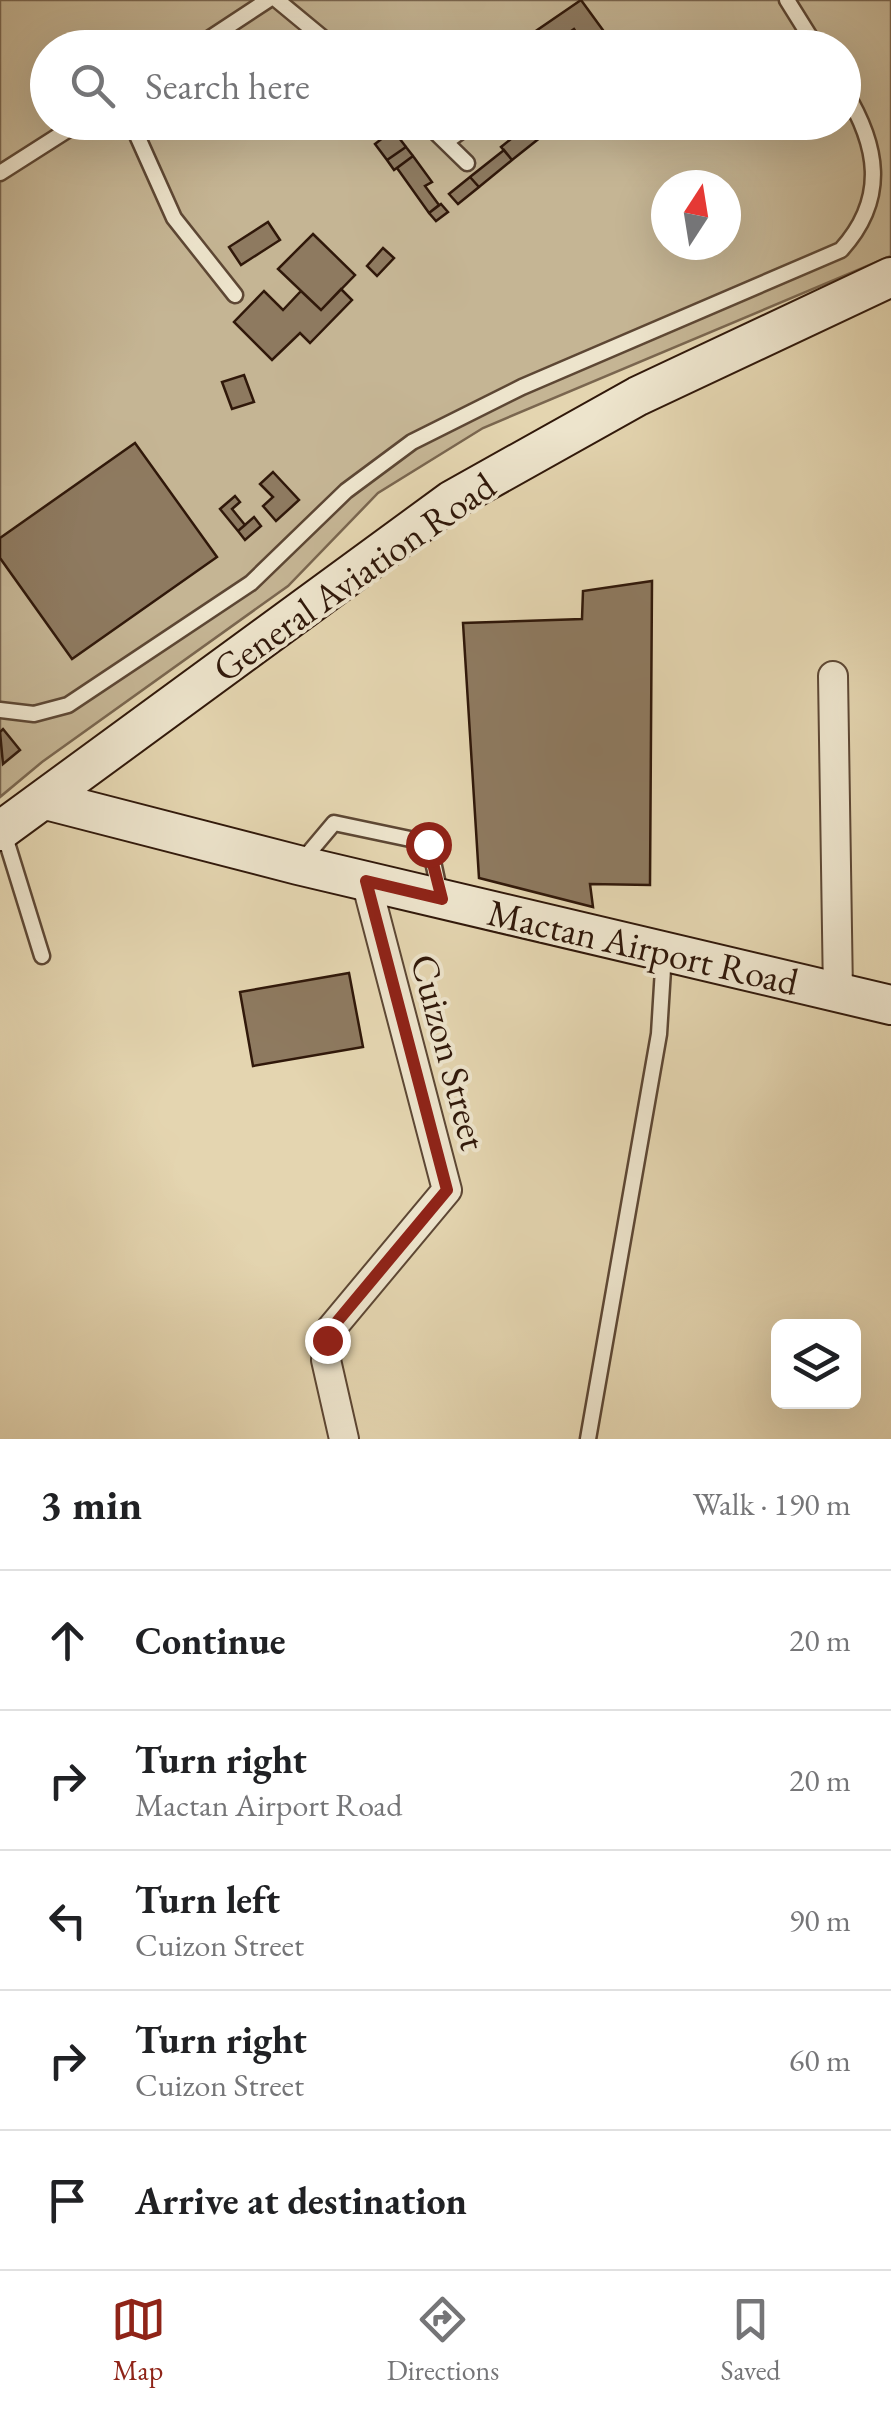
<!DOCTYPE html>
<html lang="en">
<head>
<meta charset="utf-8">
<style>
	body { margin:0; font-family:"EB Garamond",serif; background:#f6f6f6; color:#202124 }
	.controls { position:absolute; right:30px; bottom:30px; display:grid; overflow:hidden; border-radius:15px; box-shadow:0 10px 40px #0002 }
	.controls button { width:90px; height:90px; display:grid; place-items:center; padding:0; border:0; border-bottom:2px solid #e0e0e0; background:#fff; color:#202124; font:50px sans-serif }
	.compass { position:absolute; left:651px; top:170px; width:90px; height:90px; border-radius:50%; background:#fff; box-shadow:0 10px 40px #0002; rotate:12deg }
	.stop { position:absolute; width:30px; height:30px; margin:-22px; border:8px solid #8f2418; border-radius:50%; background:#fff }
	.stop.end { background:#8f2418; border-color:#fff; box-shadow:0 2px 10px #0008 }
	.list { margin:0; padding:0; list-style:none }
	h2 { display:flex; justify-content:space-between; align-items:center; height:130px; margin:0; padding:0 40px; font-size:42px }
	h2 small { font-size:32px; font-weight:400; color:#757577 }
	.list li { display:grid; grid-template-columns:65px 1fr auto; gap:30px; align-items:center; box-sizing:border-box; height:140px; padding:0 40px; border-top:2px solid #e0e0e0 }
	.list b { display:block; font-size:38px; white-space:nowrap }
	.list p { margin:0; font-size:32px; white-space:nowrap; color:#757577 }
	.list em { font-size:32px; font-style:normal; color:#757577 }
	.icon { flex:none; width:55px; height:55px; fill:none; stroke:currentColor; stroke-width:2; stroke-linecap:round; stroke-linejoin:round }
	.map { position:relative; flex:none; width:891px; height:1439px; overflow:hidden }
	.search { position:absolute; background:#fff; box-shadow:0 10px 40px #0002; left:30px; right:30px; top:30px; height:110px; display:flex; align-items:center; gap:25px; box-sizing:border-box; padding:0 35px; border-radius:55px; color:#757577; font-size:38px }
	.sheet { height:830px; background:#fff }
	nav { display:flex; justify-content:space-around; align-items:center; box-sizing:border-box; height:140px; border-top:2px solid #e0e0e0; background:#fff; font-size:28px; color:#757577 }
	nav a { display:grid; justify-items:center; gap:5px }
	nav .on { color:#8f2418 }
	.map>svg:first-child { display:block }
</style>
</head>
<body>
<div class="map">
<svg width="891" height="1439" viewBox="0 0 891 1439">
	<rect width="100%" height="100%" fill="#e4d5b0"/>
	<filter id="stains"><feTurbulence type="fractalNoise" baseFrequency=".002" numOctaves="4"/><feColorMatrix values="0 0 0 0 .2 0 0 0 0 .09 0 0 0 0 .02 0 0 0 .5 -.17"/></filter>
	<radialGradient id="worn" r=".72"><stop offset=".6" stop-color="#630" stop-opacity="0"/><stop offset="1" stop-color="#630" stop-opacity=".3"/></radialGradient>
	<!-- green -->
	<path fill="#c5b594" stroke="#7a664f" stroke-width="2.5" fill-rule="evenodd" d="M0,0H891V256L483,428L378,493L288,586L42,762L0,797ZM48,48H844V122H48ZM666,185H726V245H666Z"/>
	<!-- building -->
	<path fill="#8e7a60" stroke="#30180a" stroke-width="2.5" d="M581,0L616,48H587L574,29L547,48H511Z
		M532,122L556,125L512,160L501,147Z
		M393,130L406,147L387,160L375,144Z
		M406,147L413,156L394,170L387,160Z
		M504,150L512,160L479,187L470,177Z
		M413,156L432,182L425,186L439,205L429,213L397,168Z
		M470,177L479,187L458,204L449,194Z
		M441,204L448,212L436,221L429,213Z
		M268,222L280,240L241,265L229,247Z
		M313,234L355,275L321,310L278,269Z
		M383,248L394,258L377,276L367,266Z
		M341,289L352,300L310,343L300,333L272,360L234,322L264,291L283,310L301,291L321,310Z
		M244,375L254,402L232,409L222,382Z
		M135,443L217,557L72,659L0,558V538Z
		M273,472L299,500L276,521L263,506L273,497L260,484Z
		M235,496L240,502L232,509L245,525L238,531L220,509Z
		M254,517L261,526L245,540L238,531Z
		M652,581L650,885L590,884L593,907L479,878L463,623L582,619L583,591Z
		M3,729L20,750L3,764L0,732Z
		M349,973L363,1047L253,1066L240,992Z"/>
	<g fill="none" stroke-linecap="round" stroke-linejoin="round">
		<!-- service casing -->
		<g stroke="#5d4734" stroke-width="19">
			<path id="service" d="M277,0L335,48
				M787,0L817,48
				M195,48L268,0
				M131,122L174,218L235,295
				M425,122L467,163
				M447,141L474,122
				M0,173L80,122
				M0,710L34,714L68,705L251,583L346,491L412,442L522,387L841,250C888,198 878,145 844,90
				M3,830L42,956
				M302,861L334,823L429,843L440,894
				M588,1439L659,1034L664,953"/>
		</g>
		<!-- minor casing -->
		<g stroke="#5d4734" stroke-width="32">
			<path id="minor" d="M833,676L838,993
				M344,1439L326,1360L331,1329L447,1190L366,881"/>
		</g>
		<!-- secondary casing -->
		<g stroke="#30180a" stroke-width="42">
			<path id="secondary" d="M46,800L298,865L891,1005
				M0,831L452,500L638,396L891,277"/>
		</g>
		<!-- service -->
		<use href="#service" stroke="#ede4cc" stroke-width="14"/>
		<!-- minor -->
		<use href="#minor" stroke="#ede4cc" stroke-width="28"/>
		<!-- secondary -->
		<use href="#secondary" stroke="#ede4cc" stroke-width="38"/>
	</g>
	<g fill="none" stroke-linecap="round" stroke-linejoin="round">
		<!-- route -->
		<path stroke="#8f2418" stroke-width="12" d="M327,1340L331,1329L447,1190L366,881L442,899L428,844"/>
	</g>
	<g text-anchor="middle" stroke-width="8" stroke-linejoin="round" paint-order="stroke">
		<!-- street labels -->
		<g font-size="38" fill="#30180a" stroke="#ede4cc">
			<text transform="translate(354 577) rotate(-35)" y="13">General Aviation Road</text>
			<text transform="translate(643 947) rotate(13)" y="13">Mactan Airport Road</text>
			<text transform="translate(449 1052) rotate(75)" y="13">Cuizon Street</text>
		</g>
	</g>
	<rect width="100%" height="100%" filter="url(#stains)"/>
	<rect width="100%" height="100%" fill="url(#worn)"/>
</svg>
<div class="controls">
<button><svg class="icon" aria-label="layers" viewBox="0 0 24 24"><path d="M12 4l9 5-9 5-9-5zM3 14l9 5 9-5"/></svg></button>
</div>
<svg class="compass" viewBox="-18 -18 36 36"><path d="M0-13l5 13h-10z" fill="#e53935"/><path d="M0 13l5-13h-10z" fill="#757577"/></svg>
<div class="stop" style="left:428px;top:844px"></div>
<div class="stop end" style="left:327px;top:1340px"></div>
<div class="search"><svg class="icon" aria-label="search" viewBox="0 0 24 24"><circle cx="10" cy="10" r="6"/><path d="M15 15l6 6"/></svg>Search here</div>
</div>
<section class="sheet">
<h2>3 min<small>Walk · 190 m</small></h2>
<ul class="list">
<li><svg class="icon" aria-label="ahead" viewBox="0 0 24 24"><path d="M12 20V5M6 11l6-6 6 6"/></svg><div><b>Continue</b></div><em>20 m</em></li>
<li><svg class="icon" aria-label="right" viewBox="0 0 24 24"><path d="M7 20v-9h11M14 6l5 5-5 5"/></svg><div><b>Turn right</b><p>Mactan Airport Road</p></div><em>20 m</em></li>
<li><svg class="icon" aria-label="left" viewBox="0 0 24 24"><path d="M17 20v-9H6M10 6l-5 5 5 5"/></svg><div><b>Turn left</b><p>Cuizon Street</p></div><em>90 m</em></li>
<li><svg class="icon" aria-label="right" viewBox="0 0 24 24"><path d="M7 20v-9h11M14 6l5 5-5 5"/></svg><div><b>Turn right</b><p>Cuizon Street</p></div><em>60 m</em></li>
<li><svg class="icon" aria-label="arrive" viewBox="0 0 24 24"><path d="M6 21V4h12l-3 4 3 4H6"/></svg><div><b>Arrive at destination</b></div></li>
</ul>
</section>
<nav>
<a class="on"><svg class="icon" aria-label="map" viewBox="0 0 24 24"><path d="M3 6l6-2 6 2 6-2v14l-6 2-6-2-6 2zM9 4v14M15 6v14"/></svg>Map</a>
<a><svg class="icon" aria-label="directions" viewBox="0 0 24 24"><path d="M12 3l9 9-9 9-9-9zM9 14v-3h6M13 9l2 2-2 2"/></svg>Directions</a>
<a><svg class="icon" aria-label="saved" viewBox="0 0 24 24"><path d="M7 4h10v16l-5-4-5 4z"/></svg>Saved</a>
</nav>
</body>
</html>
